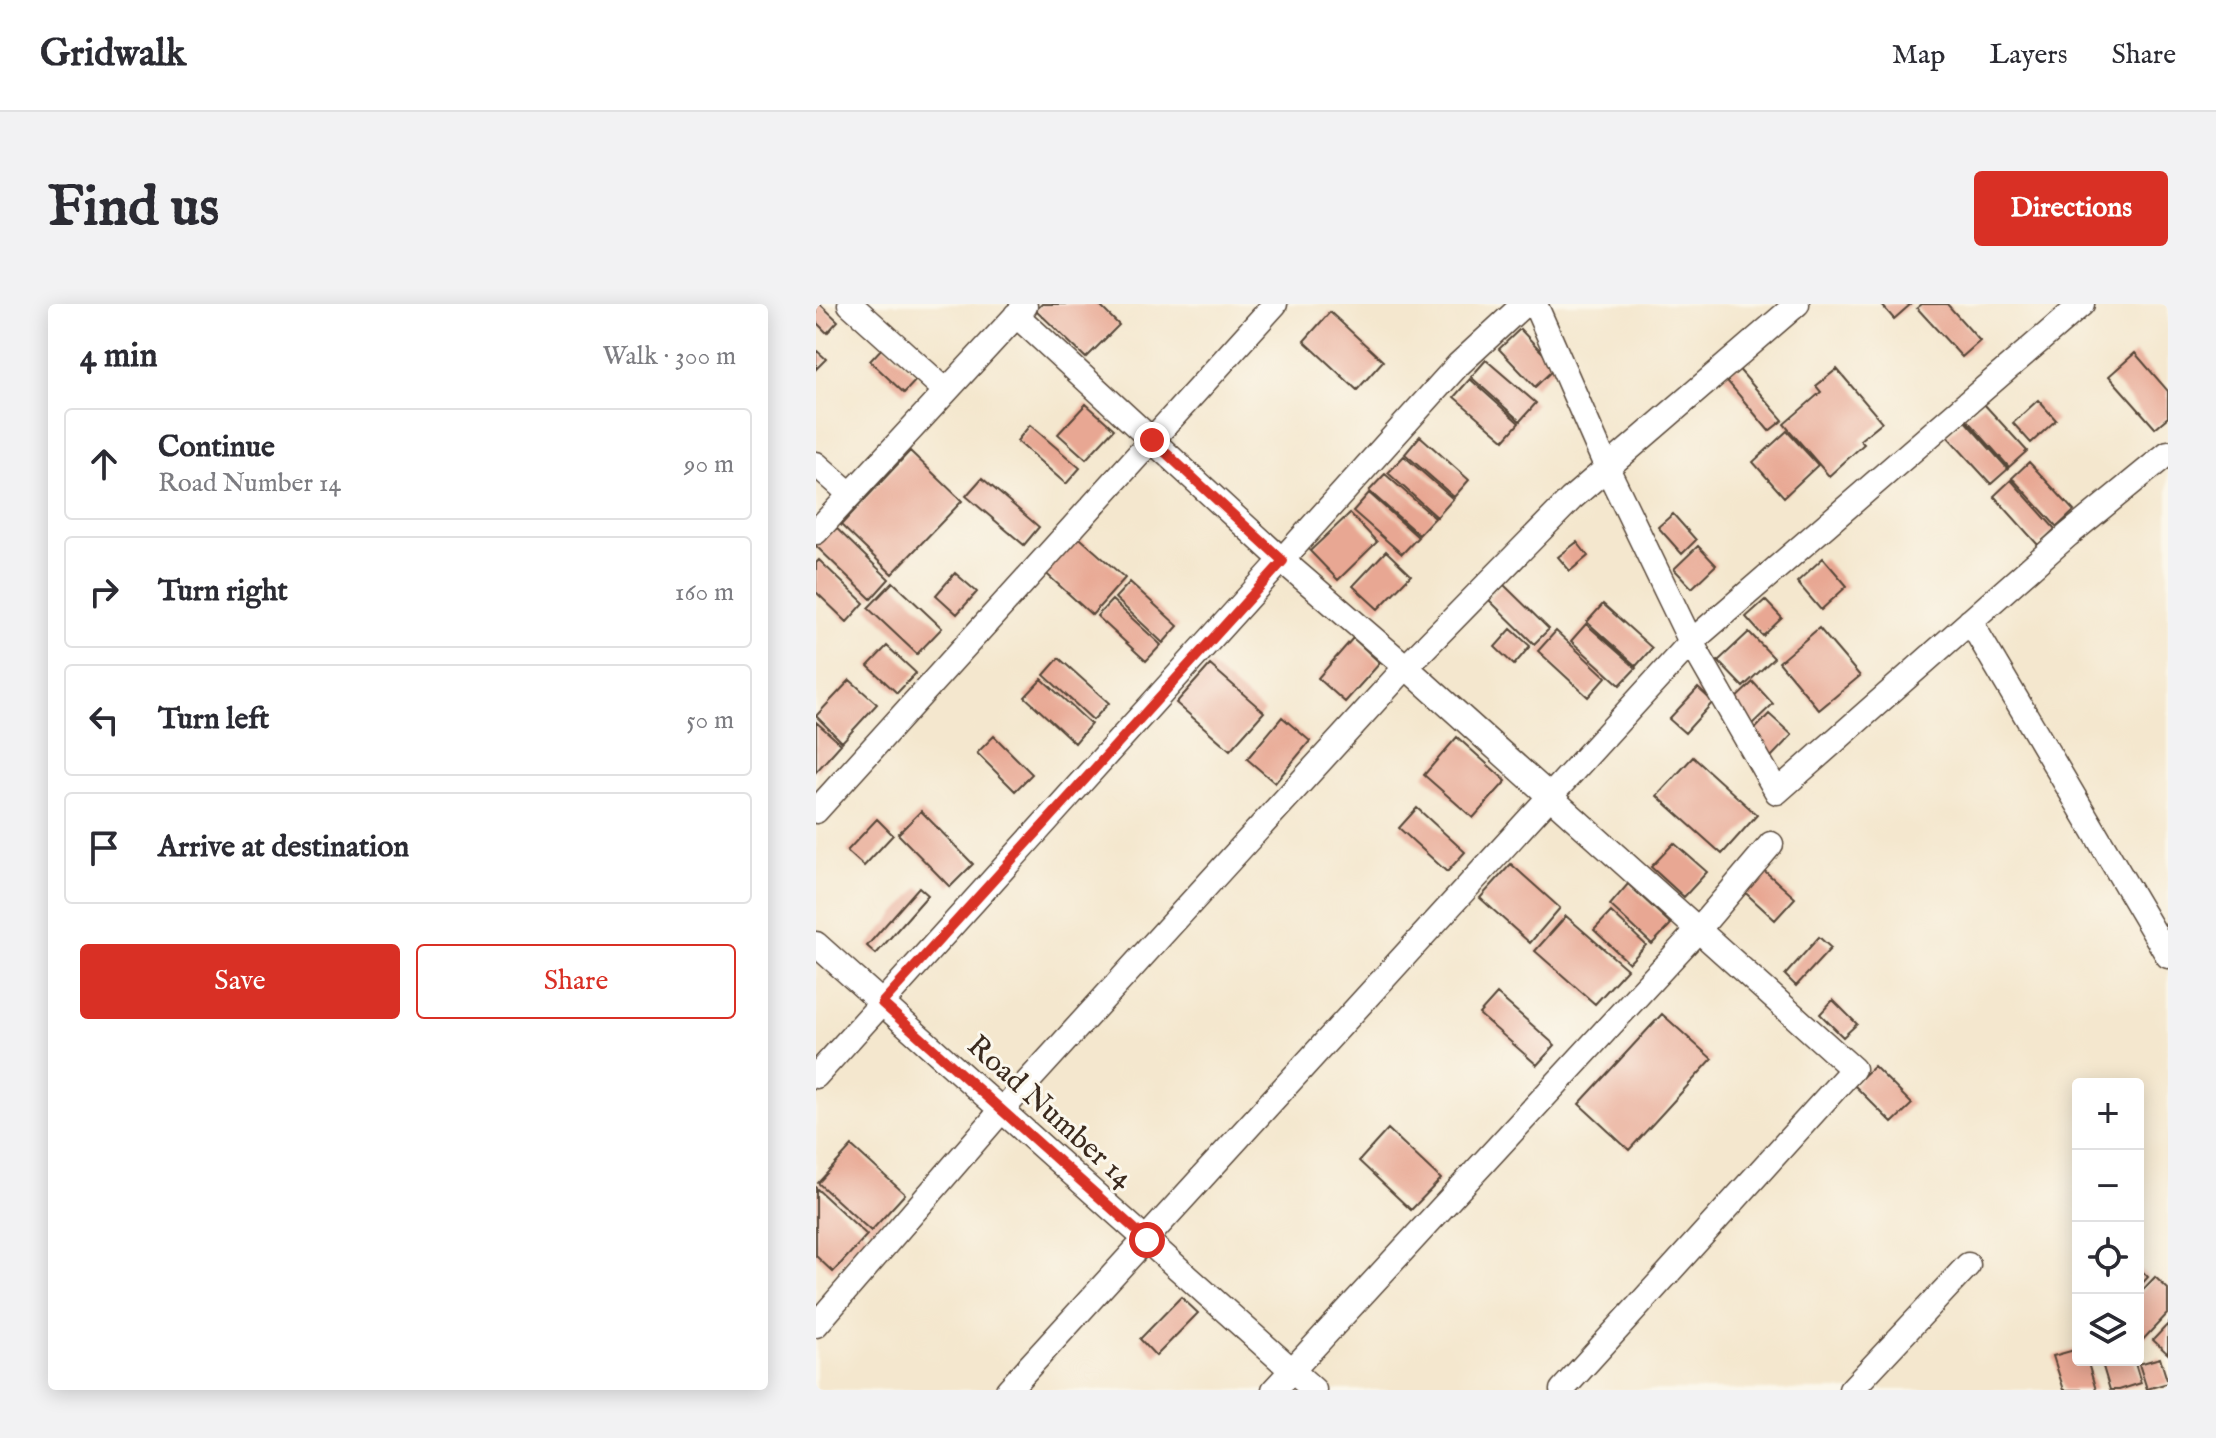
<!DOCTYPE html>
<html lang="en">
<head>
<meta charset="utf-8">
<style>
	body { margin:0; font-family:"IM FELL English",serif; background:#f2f2f3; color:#2b2b33 }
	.controls { position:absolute; right:24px; bottom:24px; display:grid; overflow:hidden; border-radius:8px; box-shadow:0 4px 20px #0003 }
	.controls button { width:72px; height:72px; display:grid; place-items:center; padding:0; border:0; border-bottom:2px solid #e1e1e2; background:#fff; color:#2b2b33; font:40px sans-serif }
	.stop { position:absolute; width:24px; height:24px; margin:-18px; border:6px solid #d93025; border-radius:50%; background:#fff }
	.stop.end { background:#d93025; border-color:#fff; box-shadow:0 2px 8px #0008 }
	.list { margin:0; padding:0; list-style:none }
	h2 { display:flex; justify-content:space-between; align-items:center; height:104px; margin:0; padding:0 32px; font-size:34px }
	h2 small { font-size:26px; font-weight:400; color:#7c7c81 }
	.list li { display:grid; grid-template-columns:52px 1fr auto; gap:24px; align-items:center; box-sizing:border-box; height:112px; margin:0 16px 16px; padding:0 16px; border:2px solid #e1e1e2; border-radius:8px }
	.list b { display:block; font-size:30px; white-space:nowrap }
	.list p { margin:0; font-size:26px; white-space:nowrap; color:#7c7c81 }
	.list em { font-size:26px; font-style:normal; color:#7c7c81 }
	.actions { display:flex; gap:16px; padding:24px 32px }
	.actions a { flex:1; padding:18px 0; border:2px solid #d93025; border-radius:8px; text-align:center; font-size:28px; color:#d93025 }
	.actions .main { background:#d93025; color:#fff }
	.icon { flex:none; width:44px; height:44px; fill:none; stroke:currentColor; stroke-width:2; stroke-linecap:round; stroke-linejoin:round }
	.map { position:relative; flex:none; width:1352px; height:1086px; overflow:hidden; border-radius:8px }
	header { display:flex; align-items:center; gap:48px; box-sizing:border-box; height:112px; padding:0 40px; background:#fff; border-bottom:2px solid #e1e1e2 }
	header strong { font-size:38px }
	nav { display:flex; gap:44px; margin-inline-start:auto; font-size:28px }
	.intro { display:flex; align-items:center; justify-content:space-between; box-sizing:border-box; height:192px; padding:0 48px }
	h1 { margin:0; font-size:56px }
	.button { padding:20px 36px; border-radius:8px; background:#d93025; color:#fff; font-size:28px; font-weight:700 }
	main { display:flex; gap:48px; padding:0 48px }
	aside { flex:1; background:#fff; border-radius:8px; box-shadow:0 4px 20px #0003 }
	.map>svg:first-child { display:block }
</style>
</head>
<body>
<header>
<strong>Gridwalk</strong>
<nav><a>Map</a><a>Layers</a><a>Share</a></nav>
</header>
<div class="intro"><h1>Find us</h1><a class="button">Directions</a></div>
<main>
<aside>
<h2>4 min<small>Walk · 300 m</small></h2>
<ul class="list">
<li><svg class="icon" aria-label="ahead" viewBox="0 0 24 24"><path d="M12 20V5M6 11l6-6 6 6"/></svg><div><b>Continue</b><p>Road Number 14</p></div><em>90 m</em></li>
<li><svg class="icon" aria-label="right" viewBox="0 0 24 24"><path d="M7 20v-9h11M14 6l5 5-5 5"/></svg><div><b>Turn right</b></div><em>160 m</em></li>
<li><svg class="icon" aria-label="left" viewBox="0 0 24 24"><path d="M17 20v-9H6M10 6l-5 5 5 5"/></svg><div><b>Turn left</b></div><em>50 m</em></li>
<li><svg class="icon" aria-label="arrive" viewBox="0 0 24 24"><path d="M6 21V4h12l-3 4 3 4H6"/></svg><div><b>Arrive at destination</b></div></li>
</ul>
<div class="actions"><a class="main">Save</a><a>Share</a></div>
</aside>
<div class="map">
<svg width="1352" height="1086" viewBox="0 0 1352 1086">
	<rect width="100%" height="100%" fill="#fbf7ec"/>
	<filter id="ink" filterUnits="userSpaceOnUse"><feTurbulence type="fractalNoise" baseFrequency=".0125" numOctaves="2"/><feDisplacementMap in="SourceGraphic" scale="16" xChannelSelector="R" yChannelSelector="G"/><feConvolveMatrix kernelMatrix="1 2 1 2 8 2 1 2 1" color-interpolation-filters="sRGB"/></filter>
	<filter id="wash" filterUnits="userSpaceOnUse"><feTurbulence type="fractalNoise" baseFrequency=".006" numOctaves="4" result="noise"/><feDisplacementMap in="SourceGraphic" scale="32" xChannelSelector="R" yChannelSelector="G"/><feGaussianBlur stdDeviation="1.8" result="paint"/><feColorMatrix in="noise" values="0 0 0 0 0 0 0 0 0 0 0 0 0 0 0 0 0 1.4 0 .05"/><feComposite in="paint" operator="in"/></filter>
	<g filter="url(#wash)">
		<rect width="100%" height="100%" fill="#f4e7ce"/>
		<g id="blocks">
			<!-- building -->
			<path fill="#e8a793" d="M0,0H4L22,17L11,29L0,18Z
				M226,0H282L303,21L270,54L220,6Z
				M1065,0H1095L1078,15Z
				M1106,0H1131L1164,37L1146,53L1101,4Z
				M514,8L567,57L541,86L488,37Z
				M704,25L740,63L719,83L683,45Z
				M68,42L102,74L88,89L54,57Z
				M0,46L10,55L0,65Z
				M1319,49L1352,87V113L1339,124L1293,72Z
				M670,56L720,99L704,117L655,73Z
				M920,62L967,116L953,127L907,72Z
				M1021,65L1066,118L1044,136L1048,140L1013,172L968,120L1005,88L1000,82Z
				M654,75L703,119L688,136L638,93Z
				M1222,96L1240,116L1215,139L1197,119Z
				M1167,99L1211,147L1193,163L1149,114Z
				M270,100L298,125L270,155L242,130Z
				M1148,116L1192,165L1175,180L1131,132Z
				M214,121L264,164L250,180L201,137Z
				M971,127L1002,161L968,193L937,158Z
				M604,132L653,176L638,193L589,150Z
				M94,147L146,197L76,270L25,221Z
				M588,152L637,195L621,213L572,169Z
				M1213,158L1258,207L1241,223L1196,174Z
				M569,170L619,214L603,231L553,187Z
				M166,174L223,223L208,241L150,192Z
				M1195,176L1239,225L1222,241L1178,192Z
				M553,189L602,233L586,250L537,207Z
				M534,209L561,238L522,276L494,247Z
				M857,210L880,236L866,250L842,223Z
				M16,220L73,275L55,295L0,242V236Z
				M257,228L309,274L276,311L224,264Z
				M761,238L772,252L754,267L742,253Z
				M882,242L900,261L876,284L858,265Z
				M570,247L595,271L562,305L537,282Z
				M1007,254L1031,282L1005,306L981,278Z
				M3,256L48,299L31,318L0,288V259Z
				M139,269L161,288L141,310L120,291Z
				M77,278L126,324L101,350L52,304Z
				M314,278L362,322L347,339L299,294Z
				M687,280L733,325L718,340L672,295Z
				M296,296L345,341L330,357L281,312Z
				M949,296L966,314L947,332L930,313Z
				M787,300L836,344L820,362L771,318Z
				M770,320L820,364L804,381L755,337Z
				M1003,324L1044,372L1003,406L963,358Z
				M695,325L714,342L698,361L679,343Z
				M740,327L790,373L772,393L722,347Z
				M933,328L958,354L927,383L902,357Z
				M537,334L564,359L529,398L502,374Z
				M71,342L100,369L81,389L52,362Z
				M243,354L293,399L277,416L228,371Z
				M394,361L448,408L414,446L360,399Z
				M226,375L275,420L259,439L209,393Z
				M34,376L61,400L26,438L0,412Z
				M937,378L957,400L935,421L915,399Z
				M882,384L897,398L869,429L853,415Z
				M953,410L976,431L954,454L931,434Z
				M466,413L494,437L459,479L431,455Z
				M0,418L25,440L0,468Z
				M178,432L216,470L199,487L161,449Z
				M641,433L690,477L657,514L608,471Z
				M877,453L941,511L906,550L841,492Z
				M601,504L649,548L631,568L583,524Z
				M105,507L157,560L134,583L82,530Z
				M61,515L77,531L48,562L31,547Z
				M858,539L891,568L868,593L835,563Z
				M695,560L744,604L714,639L664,594Z
				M942,561L979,594L959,616L922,582Z
				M812,580L855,620L836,640L794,601Z
				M103,583L112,591L60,650L51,642Z
				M795,608L830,641L813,659L778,626Z
				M750,612L811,665L779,700L719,647Z
				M1003,633L1015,644L980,682L969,671Z
				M681,690L739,741L721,761L663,710Z
				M1017,696L1041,720L1027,733L1004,710Z
				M846,710L896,755L813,846L763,800Z
				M1058,762L1096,800L1076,819L1038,781Z
				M572,825L625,875L595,906L543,857Z
				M36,842L89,890L55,927L2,879Z
				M0,884L51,931L17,968L0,952Z
				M1322,963L1332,973L1322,984Z
				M1339,973L1352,985V1009L1322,1041V991Z
				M365,993L382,1009L340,1052L324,1035Z
				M1352,1020V1050L1337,1036Z
				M1262,1045V1056H1271L1280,1086H1248L1237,1052Z
				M1344,1054L1352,1079L1331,1085L1323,1060Z
				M1285,1056H1318L1325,1079L1303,1086H1294Z"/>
		</g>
	</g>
	<g filter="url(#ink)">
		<use href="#blocks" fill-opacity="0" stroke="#574638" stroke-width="2"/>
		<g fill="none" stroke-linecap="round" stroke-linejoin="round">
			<!-- minor casing -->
			<g stroke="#574638" stroke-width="27">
				<path id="minor" d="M34,0L130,87
					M719,0L791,164L875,338L961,488L1252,231L1352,149
					M200,11L467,257L590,363L1037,765L746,1086
					M0,160L34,190
					M0,228L209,2
					M1154,317L1352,652
					M0,507L459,0
					M0,640L498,1086
					M0,772L642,61L708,0
					M0,1021L186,806L590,363L755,195L981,0
					M192,1086L875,338L1266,0
					M458,1086L882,626L955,540
					M1035,1086L1152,961"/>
			</g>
			<!-- minor -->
			<use href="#minor" stroke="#fff" stroke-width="24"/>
		</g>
	</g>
	<g fill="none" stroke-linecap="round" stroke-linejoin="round" filter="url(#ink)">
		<!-- route -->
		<path stroke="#d93025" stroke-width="10" d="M331,936L66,699L467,257L336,136"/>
	</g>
	<g text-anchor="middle" stroke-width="6" stroke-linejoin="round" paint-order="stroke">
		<!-- street labels -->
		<g font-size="30" fill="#3b2a1e" stroke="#fbf7ec">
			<text transform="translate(235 807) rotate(42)" y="10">Road Number 14</text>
		</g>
	</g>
</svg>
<div class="controls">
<button>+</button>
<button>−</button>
<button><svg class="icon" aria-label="locate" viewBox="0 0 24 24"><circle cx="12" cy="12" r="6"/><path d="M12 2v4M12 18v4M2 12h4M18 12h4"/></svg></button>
<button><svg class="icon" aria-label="layers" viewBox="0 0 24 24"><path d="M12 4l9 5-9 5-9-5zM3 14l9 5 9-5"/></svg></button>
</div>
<div class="stop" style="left:331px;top:936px"></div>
<div class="stop end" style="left:336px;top:136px"></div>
</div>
</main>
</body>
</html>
